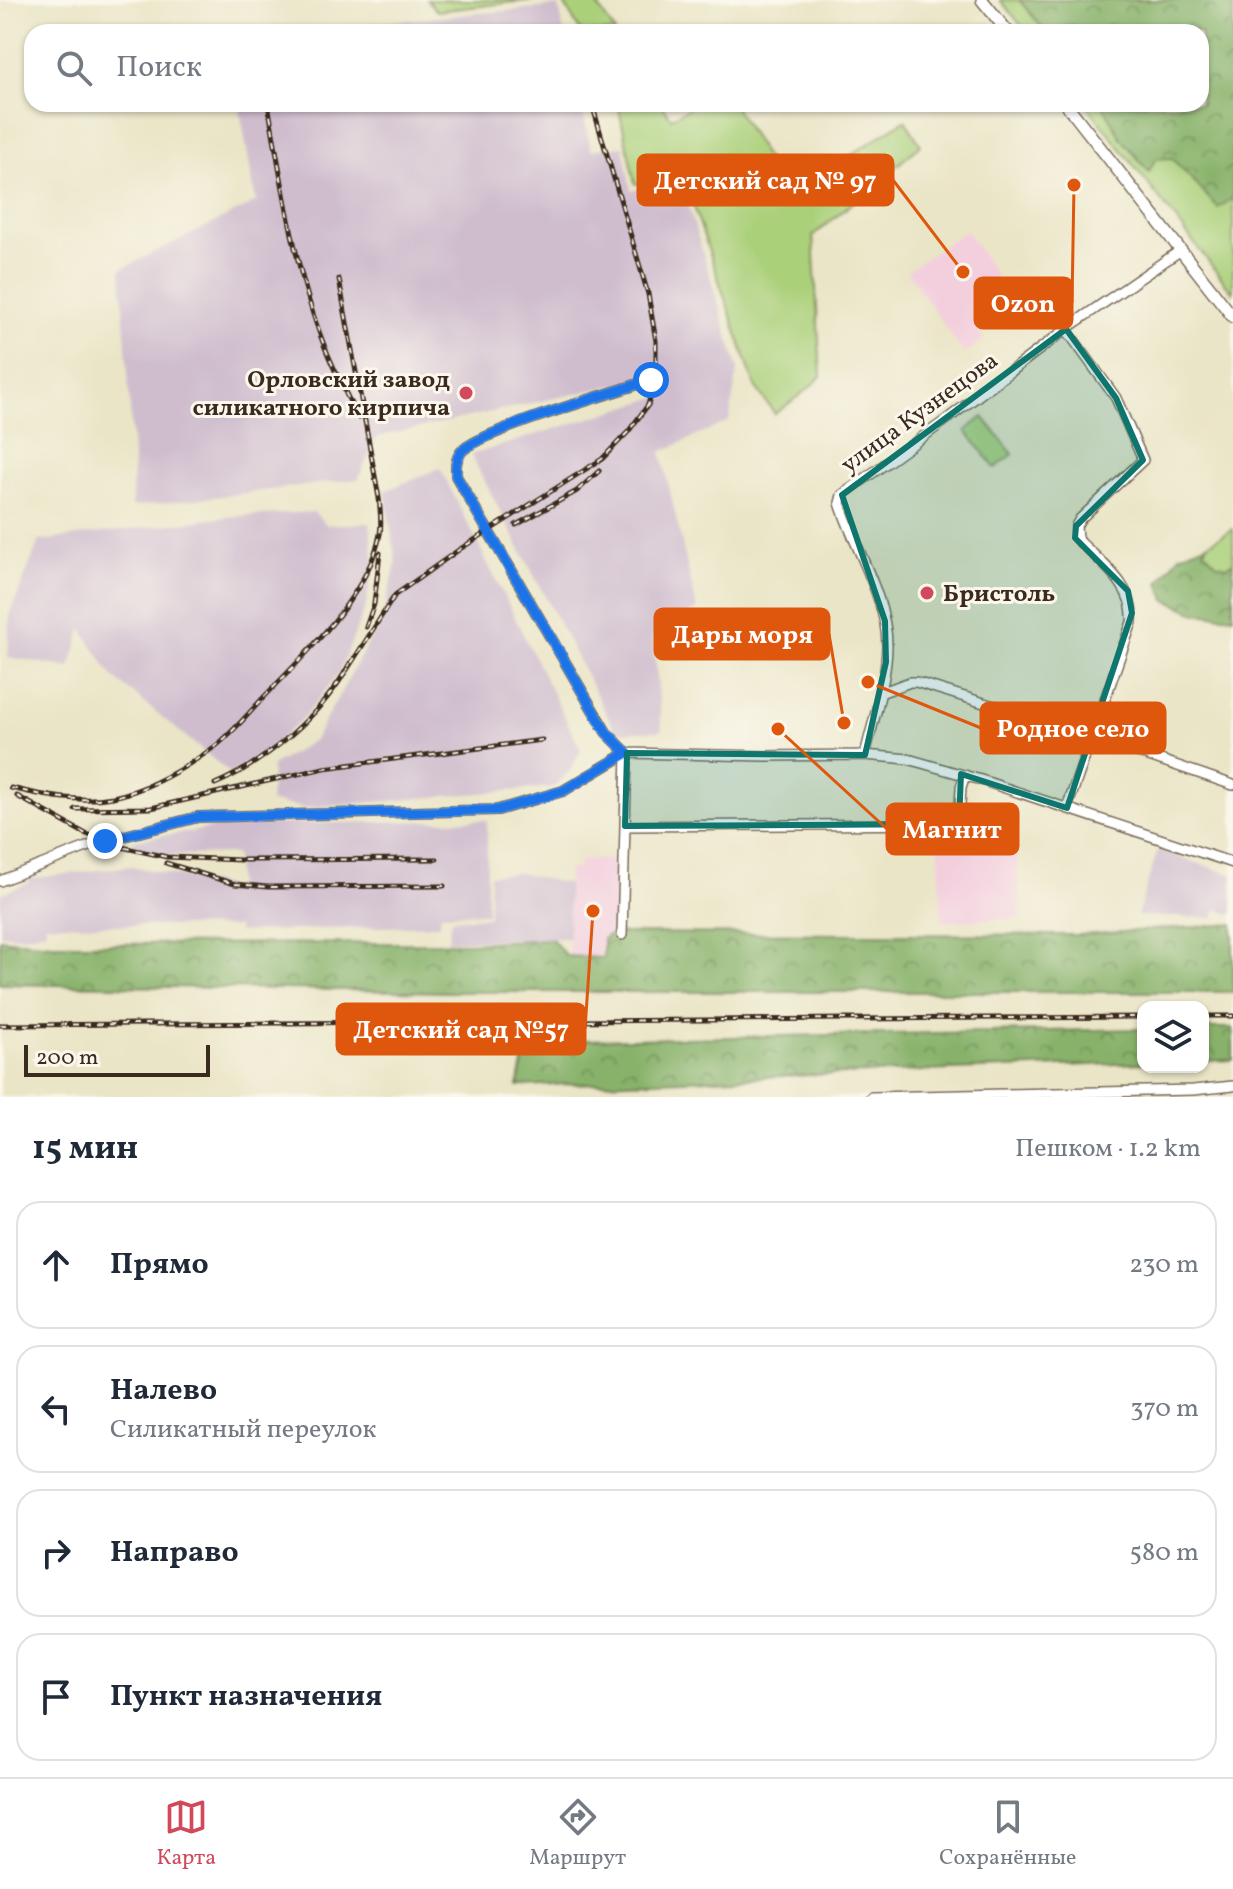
<!DOCTYPE html>
<html lang="ru">
<head>
<meta charset="utf-8">
<style>
	body { margin:0; font-family:Vollkorn,serif; background:#f2f2f3; color:#1f2937 }
	.controls { position:absolute; right:24px; bottom:24px; display:grid; overflow:hidden; border-radius:16px; box-shadow:0 2px 6px #0004 }
	.controls button { width:72px; height:72px; display:grid; place-items:center; padding:0; border:0; border-bottom:2px solid #e0e1e3; background:#fff; color:#1f2937; font:40px sans-serif }
	.scale { position:absolute; left:24px; bottom:20px; width:186px; box-sizing:border-box; padding-left:8px; border:4px solid #3b2a1e; border-top:0; font-size:22px; line-height:28px; white-space:nowrap; color:#3b2a1e; -webkit-text-stroke:6px #fbf7ec; paint-order:stroke }
	.stop { position:absolute; width:24px; height:24px; margin:-18px; border:6px solid #1a73e8; border-radius:50%; background:#fff }
	.stop.end { background:#1a73e8; border-color:#fff; box-shadow:0 2px 8px #0008 }
	.list { margin:0; padding:0; list-style:none }
	h2 { display:flex; justify-content:space-between; align-items:center; height:104px; margin:0; padding:0 32px; font-size:34px }
	h2 small { font-size:26px; font-weight:400; color:#747a83 }
	.list li { display:grid; grid-template-columns:52px 1fr auto; gap:24px; align-items:center; box-sizing:border-box; height:128px; margin:0 16px 16px; padding:0 16px; border:2px solid #e0e1e3; border-radius:24px }
	.list b { display:block; font-size:30px; white-space:nowrap }
	.list p { margin:0; font-size:26px; white-space:nowrap; color:#747a83 }
	.list em { font-size:26px; font-style:normal; color:#747a83 }
	.icon { flex:none; width:44px; height:44px; fill:none; stroke:currentColor; stroke-width:2; stroke-linecap:round; stroke-linejoin:round }
	.map { position:relative; flex:none; width:1233px; height:1097px; overflow:hidden }
	.search { position:absolute; background:#fff; box-shadow:0 2px 6px #0004; left:24px; right:24px; top:24px; height:88px; display:flex; align-items:center; gap:20px; box-sizing:border-box; padding:0 28px; border-radius:24px; color:#747a83; font-size:30px }
	.sheet { height:680px; background:#fff }
	nav { display:flex; justify-content:space-around; align-items:center; box-sizing:border-box; height:112px; border-top:2px solid #e0e1e3; background:#fff; font-size:22px; color:#747a83 }
	nav a { display:grid; justify-items:center; gap:4px }
	nav .on { color:#d1495b }
	.map>svg:first-child { display:block }
</style>
</head>
<body>
<div class="map">
<svg width="1233" height="1097" viewBox="0 0 1233 1097">
	<defs>
		<pattern id="forest-crowns" width="20" height="18" patternUnits="userSpaceOnUse" patternTransform="scale(2)"><rect width="20" height="18" fill="#88b26a"/><path d="M2 6a3 3 0 1 1 6 0M12 15a3 3 0 1 1 6 0" fill="none" stroke="#709157"/></pattern>
	</defs>
	<rect width="100%" height="100%" fill="#fbf7ec"/>
	<filter id="ink" filterUnits="userSpaceOnUse"><feTurbulence type="fractalNoise" baseFrequency=".0125" numOctaves="2"/><feDisplacementMap in="SourceGraphic" scale="16" xChannelSelector="R" yChannelSelector="G"/><feConvolveMatrix kernelMatrix="1 2 1 2 8 2 1 2 1" color-interpolation-filters="sRGB"/></filter>
	<filter id="wash" filterUnits="userSpaceOnUse"><feTurbulence type="fractalNoise" baseFrequency=".006" numOctaves="4" result="noise"/><feDisplacementMap in="SourceGraphic" scale="32" xChannelSelector="R" yChannelSelector="G"/><feGaussianBlur stdDeviation="1.8" result="paint"/><feColorMatrix in="noise" values="0 0 0 0 0 0 0 0 0 0 0 0 0 0 0 0 0 1.4 0 .05"/><feComposite in="paint" operator="in"/></filter>
	<g filter="url(#wash)">
		<rect width="100%" height="100%" fill="#eae5c6"/>
		<!-- built -->
		<path fill="#f3cfde" d="M966,230L1002,284L977,301L989,320L977,328L984,339L964,354L907,271Z
			M1016,840L1020,918L942,922L938,844Z
			M617,859L619,947H600V957H569L568,870L579,869V860Z"/>
		<!-- industrial -->
		<path fill="#cfbdce" d="M559,6L564,32H350L374,23Z
			M239,104H581L591,150L623,146L631,190L681,181L738,369L729,421L661,452L697,609L653,635L662,731L616,732L471,455L658,397L652,377L377,437L358,479L132,507L133,455L121,269L256,202Z
			M440,468L581,750L570,771L554,787L303,808L270,802L272,766L314,740L383,617L396,563L385,491Z
			M314,512L327,525L370,523L374,563L366,605L339,673L304,717L266,751L230,773L112,676L82,629L70,668L8,657L10,615L39,541L228,517Z
			M487,820V913L441,914L439,925L238,932V927L45,924L46,931L22,936L0,934V894L29,883L28,879L131,866L237,888L236,854L167,855L133,848V840L236,825Z
			M1158,850L1233,875V915L1216,909L1214,918L1137,916Z
			M519,873L568,884L569,938L448,941L451,919L489,917L490,875Z"/>
		<!-- green -->
		<path fill="#abd07a" stroke="#737d4c" stroke-width="2" d="M427,0H533L437,11Z
			M562,0H594L615,32H581Z
			M1000,0H1233V293L1086,104H1201V32H1027Z
			M618,104H661L671,118L696,104H733L789,195L905,120L921,145L813,236L821,376L809,388L775,414L755,386L685,181L635,184Z
			M983,417L1013,454L995,468L966,431Z
			M1233,529V562L1228,566L1217,565L1204,551L1208,544Z"/>
		<!-- forest -->
		<path fill="url(#forest-crowns)" stroke="#626e44" stroke-width="2" d="M1019,0H1233V198L1218,208L1172,158L1155,159L1149,172L1121,138L1102,104H1201V32H1046Z
			M1208,544L1204,551L1217,564L1228,566L1233,562V617L1196,613L1166,600L1159,583L1180,555Z
			M1233,924V992H450L0,984V939L53,944L473,943L552,939L566,956L603,958V939L612,933L1080,935Z
			M1203,1028H1233V1060L1203,1061Z
			M1143,1029V1063L518,1086L528,1041Z"/>
	</g>
	<g filter="url(#ink)">
		<g fill="none" stroke-linecap="round" stroke-linejoin="round">
			<!-- minor casing -->
			<g stroke="#786b59" stroke-width="12">
				<path id="minor" d="M1066,329L1116,398L1143,460L1080,519L1076,526L1077,539C1101,563 1135,585 1132,622L1067,808
					M880,693L910,682H916L1091,736L1233,785
					M627,753L765,756L865,755L908,759L981,780L1233,863
					M627,753L606,732L456,476C456,466 455,460 461,452C477,432 618,391 651,380
					M865,755C873,720 887,681 887,645C887,598 854,547 840,503L842,495L942,423L1073,324L1181,250
					M625,826L959,824L961,787L965,775
					M0,881L97,843L198,817L498,810L563,791L627,753
					M622,935L627,753
					M871,1097L1193,1090L1233,1086"/>
			</g>
			<!-- major casing -->
			<g stroke="#786b59" stroke-width="14">
				<path id="major" d="M982,0L1008,32
					M1066,104L1233,317"/>
			</g>
			<!-- minor -->
			<use href="#minor" stroke="#fff" stroke-width="9"/>
			<!-- major -->
			<use href="#major" stroke="#fff" stroke-width="11"/>
			<!-- rail casing -->
			<g stroke="#3b2a1e" stroke-width="5">
				<path id="rail" d="M570,30V32
					M268,104C282,183 295,271 324,345C334,370 346,394 358,418
					M516,525L577,491L599,471
					M366,627L374,604L380,553
					M345,673L395,595L460,549L602,459L628,432L648,405L656,377V341L648,294L592,104
					M215,784C265,763 325,712 350,663
					M11,788C45,796 78,803 113,797C151,789 187,767 217,745C234,731 249,713 264,697C305,655 369,594 380,534C382,523 380,509 379,498L339,279
					M17,796L84,833L117,846L167,857L241,860L437,859
					M75,809L151,808L324,768L542,740
					M166,863L235,884L268,887L444,886
					M1203,1016H1233
					M0,1025L1143,1017"/>
			</g>
			<!-- rail -->
			<use href="#rail" stroke="#fbf7ec" stroke-width="2" stroke-dasharray="6" stroke-linecap="butt"/>
		</g>
	</g>
	<g fill="none" stroke-linecap="round" stroke-linejoin="round" filter="url(#ink)">
		<!-- route -->
		<path stroke="#1a73e8" stroke-width="10" d="M105,841L198,817L498,810L563,791L627,753L606,732L456,476C456,467 455,460 461,452C477,432 618,391 651,380"/>
	</g>
	<!-- marked area -->
	<path fill="#0f766e" fill-opacity="0.2" stroke="#0f766e" stroke-width="6" stroke-linejoin="round" d="M1066,329L1116,398L1143,460L1076,526L1075,538L1128,591L1132,613L1067,808L961,774L959,824L625,826L627,753L865,755L886,662L885,621L842,495Z"/>
	<!-- markers -->
	<g fill="#d1495b" stroke="#fbf7ec" stroke-width="3">
		<circle cx="466" cy="393" r="8"/>
		<circle cx="927" cy="593" r="8"/>
	</g>
	<g text-anchor="middle" stroke-width="6" stroke-linejoin="round" paint-order="stroke">
		<!-- poi labels -->
		<g font-size="24" font-weight="bold" fill="#3b2a1e" stroke="#fbf7ec" text-anchor="end">
			<text x="450" y="387">Орловский завод<tspan x="450" dy="28">силикатного кирпича</tspan></text>
			<text x="943" y="601" text-anchor="start">Бристоль</text>
		</g>
		<!-- street labels -->
		<g font-size="24" fill="#3b2a1e" stroke="#fbf7ec">
			<text transform="translate(919 412) rotate(-36)" y="8">улица Кузнецова</text>
		</g>
	</g>
	<!-- callouts -->
	<path fill="none" stroke="#df570d" stroke-width="3" d="M963 272L893 180M1074 185L1072 303M844 723L829 634M868 682L981 728M778 729L887 829M593 911L585 1029"/>
	<g fill="#df570d" stroke="#fbf7ec" stroke-width="3">
		<circle cx="963" cy="272" r="8"/>
		<circle cx="1074" cy="185" r="8"/>
		<circle cx="844" cy="723" r="8"/>
		<circle cx="868" cy="682" r="8"/>
		<circle cx="778" cy="729" r="8"/>
		<circle cx="593" cy="911" r="8"/>
	</g>
	<g fill="#df570d" stroke="#df570d" stroke-width="3">
		<rect x="638" y="155" width="255" height="50" rx="8"/>
		<rect x="975" y="278" width="97" height="50" rx="8"/>
		<rect x="655" y="609" width="174" height="50" rx="8"/>
		<rect x="981" y="703" width="184" height="50" rx="8"/>
		<rect x="887" y="804" width="131" height="50" rx="8"/>
		<rect x="337" y="1004" width="248" height="50" rx="8"/>
	</g>
	<g font-size="26" text-anchor="middle" font-weight="bold" fill="#fff">
		<text x="765" y="189">Детский сад № 97</text>
		<text x="1023" y="312">Ozon</text>
		<text x="742" y="643">Дары моря</text>
		<text x="1073" y="737">Родное село</text>
		<text x="952" y="838">Магнит</text>
		<text x="461" y="1038">Детский сад №57</text>
	</g>
</svg>
<div class="controls">
<button><svg class="icon" aria-label="layers" viewBox="0 0 24 24"><path d="M12 4l9 5-9 5-9-5zM3 14l9 5 9-5"/></svg></button>
</div>
<div class="scale">200 m</div>
<div class="stop" style="left:651px;top:380px"></div>
<div class="stop end" style="left:105px;top:841px"></div>
<div class="search"><svg class="icon" aria-label="search" viewBox="0 0 24 24"><circle cx="10" cy="10" r="6"/><path d="M15 15l6 6"/></svg>Поиск</div>
</div>
<section class="sheet">
<h2>15 мин<small>Пешком · 1.2 km</small></h2>
<ul class="list">
<li><svg class="icon" aria-label="ahead" viewBox="0 0 24 24"><path d="M12 20V5M6 11l6-6 6 6"/></svg><div><b>Прямо</b></div><em>230 m</em></li>
<li><svg class="icon" aria-label="left" viewBox="0 0 24 24"><path d="M17 20v-9H6M10 6l-5 5 5 5"/></svg><div><b>Налево</b><p>Силикатный переулок</p></div><em>370 m</em></li>
<li><svg class="icon" aria-label="right" viewBox="0 0 24 24"><path d="M7 20v-9h11M14 6l5 5-5 5"/></svg><div><b>Направо</b></div><em>580 m</em></li>
<li><svg class="icon" aria-label="arrive" viewBox="0 0 24 24"><path d="M6 21V4h12l-3 4 3 4H6"/></svg><div><b>Пункт назначения</b></div></li>
</ul>
</section>
<nav>
<a class="on"><svg class="icon" aria-label="map" viewBox="0 0 24 24"><path d="M3 6l6-2 6 2 6-2v14l-6 2-6-2-6 2zM9 4v14M15 6v14"/></svg>Карта</a>
<a><svg class="icon" aria-label="directions" viewBox="0 0 24 24"><path d="M12 3l9 9-9 9-9-9zM9 14v-3h6M13 9l2 2-2 2"/></svg>Маршрут</a>
<a><svg class="icon" aria-label="saved" viewBox="0 0 24 24"><path d="M7 4h10v16l-5-4-5 4z"/></svg>Сохранённые</a>
</nav>
</body>
</html>
